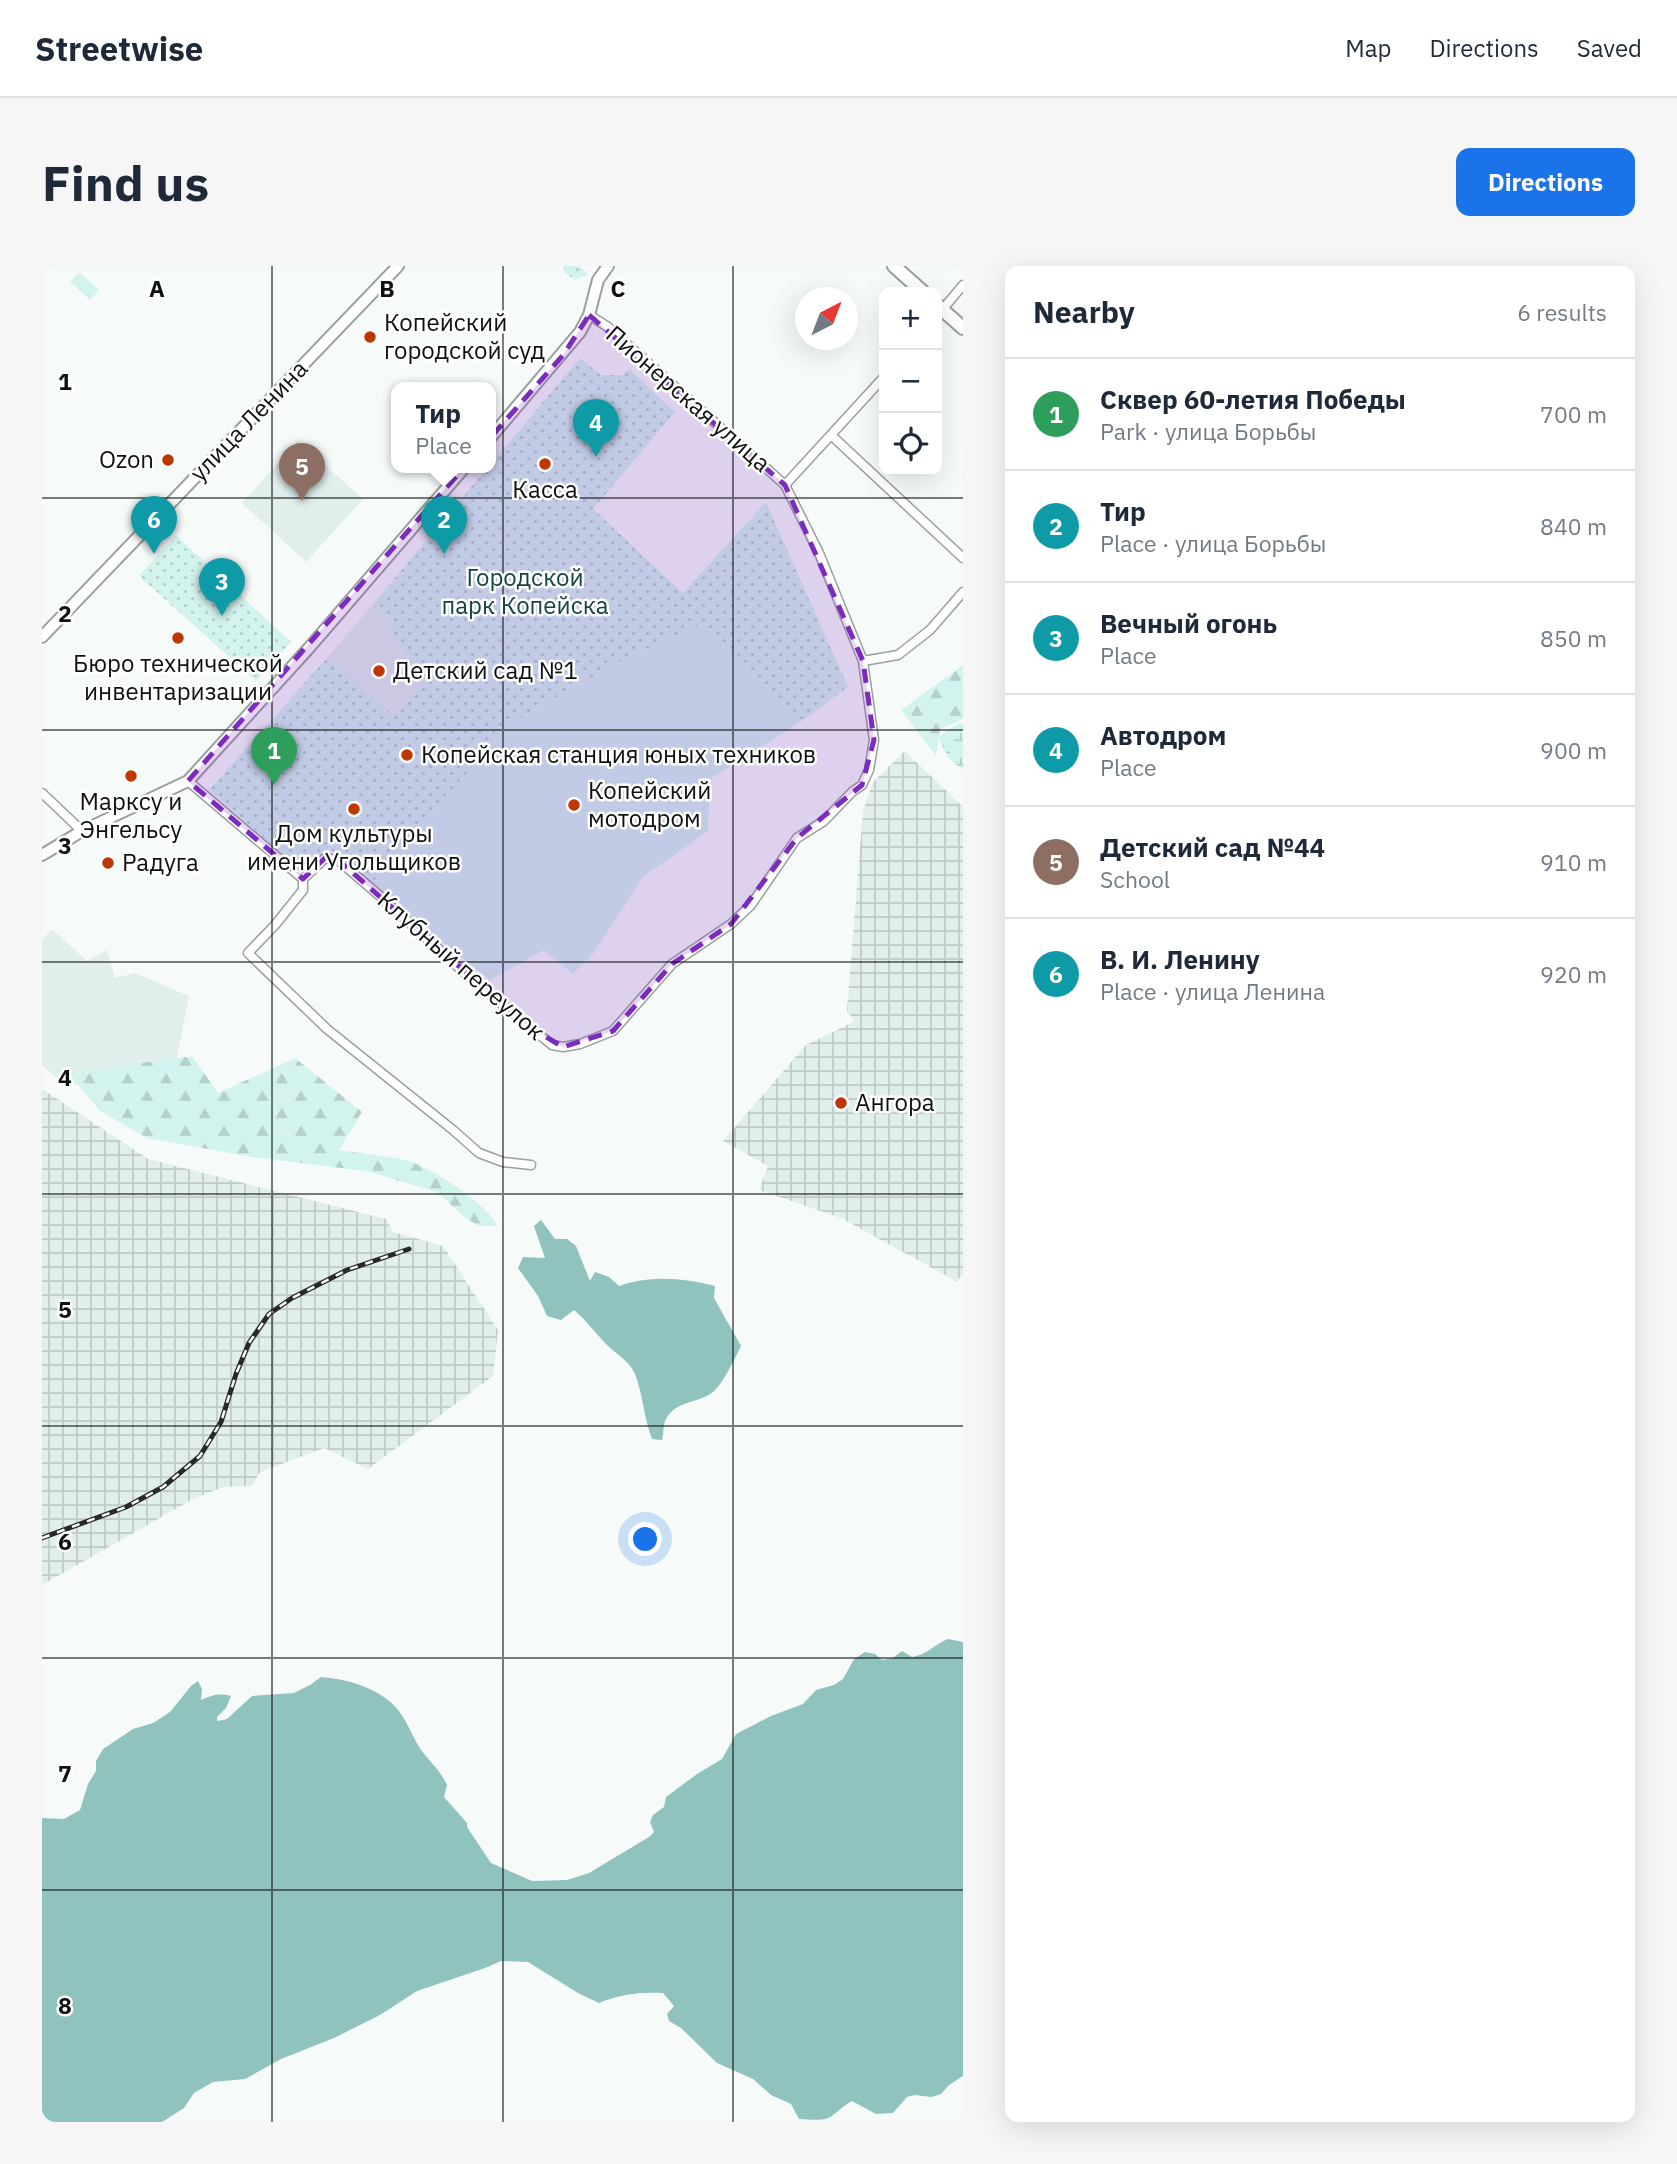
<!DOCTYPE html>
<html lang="en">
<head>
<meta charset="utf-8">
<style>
	body { margin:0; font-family:"IBM Plex Sans",sans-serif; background:#f6f6f7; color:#1f2937 }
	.controls { position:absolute; right:21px; top:21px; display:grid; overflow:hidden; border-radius:14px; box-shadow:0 7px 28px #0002 }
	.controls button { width:63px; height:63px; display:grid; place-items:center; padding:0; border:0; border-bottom:2px solid #e0e1e3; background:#fff; color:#1f2937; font:35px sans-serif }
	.compass { position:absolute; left:753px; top:21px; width:63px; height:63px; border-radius:50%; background:#fff; box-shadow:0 7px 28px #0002; rotate:42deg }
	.you { position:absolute; left:604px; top:1274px; width:24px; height:24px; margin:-18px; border:5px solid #fff; border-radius:50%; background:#1a73e8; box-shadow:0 0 0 10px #1a73e833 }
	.badge { display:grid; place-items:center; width:46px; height:46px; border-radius:50%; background:#1a73e8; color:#fff; font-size:23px; font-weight:700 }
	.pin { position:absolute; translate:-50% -58px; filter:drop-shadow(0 2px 4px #0008) }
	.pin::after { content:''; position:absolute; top:37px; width:24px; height:21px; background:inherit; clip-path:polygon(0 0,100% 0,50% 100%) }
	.popup { position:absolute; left:349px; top:116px; width:105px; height:91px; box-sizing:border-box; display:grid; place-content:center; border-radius:14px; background:#fff; filter:drop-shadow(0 2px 5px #0005); font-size:23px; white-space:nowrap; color:#747a83 }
	.popup b { font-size:26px; color:#1f2937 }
	.popup::after { content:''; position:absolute; left:50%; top:100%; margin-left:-14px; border:14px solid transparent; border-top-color:#fff }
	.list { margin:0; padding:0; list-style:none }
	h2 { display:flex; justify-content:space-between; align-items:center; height:91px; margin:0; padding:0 28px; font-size:30px }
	h2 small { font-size:23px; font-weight:400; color:#747a83 }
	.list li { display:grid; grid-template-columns:46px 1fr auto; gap:21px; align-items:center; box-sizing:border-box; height:112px; padding:0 28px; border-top:2px solid #e0e1e3 }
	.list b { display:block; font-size:26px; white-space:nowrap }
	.list p { margin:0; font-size:23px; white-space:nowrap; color:#747a83 }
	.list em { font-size:23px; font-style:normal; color:#747a83 }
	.icon { flex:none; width:38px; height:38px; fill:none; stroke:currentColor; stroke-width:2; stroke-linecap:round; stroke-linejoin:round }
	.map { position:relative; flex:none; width:921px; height:1856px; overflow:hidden; border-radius:14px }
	header { display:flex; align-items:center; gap:42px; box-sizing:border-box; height:98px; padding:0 35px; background:#fff; border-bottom:2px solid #e0e1e3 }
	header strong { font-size:33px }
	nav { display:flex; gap:38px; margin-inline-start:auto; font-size:24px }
	.intro { display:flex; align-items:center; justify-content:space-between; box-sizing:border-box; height:168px; padding:0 42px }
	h1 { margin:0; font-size:49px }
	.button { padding:18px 32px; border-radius:14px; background:#1a73e8; color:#fff; font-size:24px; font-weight:700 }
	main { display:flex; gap:42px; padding:0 42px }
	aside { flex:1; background:#fff; border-radius:14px; box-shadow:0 7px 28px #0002 }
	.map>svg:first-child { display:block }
</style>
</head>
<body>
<header>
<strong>Streetwise</strong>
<nav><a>Map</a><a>Directions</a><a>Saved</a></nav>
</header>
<div class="intro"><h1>Find us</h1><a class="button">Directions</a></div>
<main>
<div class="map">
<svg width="921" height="1856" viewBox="0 0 921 1856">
	<defs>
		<pattern id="industrial-grid" width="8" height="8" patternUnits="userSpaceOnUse" patternTransform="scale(1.75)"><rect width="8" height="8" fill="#e0eeec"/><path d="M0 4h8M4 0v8" fill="none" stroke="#bfcbc9"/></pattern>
		<pattern id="grass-dots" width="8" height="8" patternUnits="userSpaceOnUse" patternTransform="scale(1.75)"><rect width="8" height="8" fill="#d3f3ef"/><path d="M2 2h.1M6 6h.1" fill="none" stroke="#b4cfcc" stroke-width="1.8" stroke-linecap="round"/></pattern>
		<pattern id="forest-firs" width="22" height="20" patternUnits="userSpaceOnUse" patternTransform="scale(1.75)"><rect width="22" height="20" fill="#d3f3ef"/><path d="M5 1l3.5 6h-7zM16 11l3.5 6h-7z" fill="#b4cfcc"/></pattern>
		<pattern id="wetland-marsh" width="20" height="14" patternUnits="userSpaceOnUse" patternTransform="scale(1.75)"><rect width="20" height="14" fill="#d3f3ef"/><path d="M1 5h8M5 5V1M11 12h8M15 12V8" fill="none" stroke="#b4cfcc"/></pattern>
	</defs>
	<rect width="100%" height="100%" fill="#f6fbfa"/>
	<!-- built -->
	<path fill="#e0eeec" d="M256,175L321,233L264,296L200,237Z
		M333,336L381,418L352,451L285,392Z
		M10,663L45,695L65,684L73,712L93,707L147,730L134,796L74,823L20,817L0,799V674Z"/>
	<!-- industrial -->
	<path fill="url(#industrial-grid)" d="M863,485L921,541V1009L914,1015L799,952L717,924L726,900L681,875L764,779L813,755L805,745L821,545L831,516Z
		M0,823L106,893L344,953L351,966L401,980L456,1064L451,1110L326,1203L282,1182L218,1206L210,1220L181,1221L151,1233L0,1319Z"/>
	<!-- grass -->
	<path fill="url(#grass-dots)" d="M521,0H538L546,8L533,14L523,7Z
		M538,92L559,109H581L587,103L633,146L551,243L641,327L724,236L806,421L760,455L663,357L584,392L466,459L329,619L287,582L262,607L167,524L285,392L352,450L381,418L333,336L445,202H449V198Z
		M134,269L249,376L214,415L97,310Z"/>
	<!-- forest -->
	<path fill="url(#forest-firs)" d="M921,399V453L898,463L894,490L859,444Z
		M150,790L176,827L253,792L320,846L297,884C319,888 342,889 363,894C389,901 443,936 456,960H437L422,951L395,926L324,905L210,891L105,872L58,845L26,807Z"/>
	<!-- wetland -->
	<path fill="url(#wetland-marsh)" d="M917,457L921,458V504L907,493L896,471Z"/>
	<!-- pitch -->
	<path fill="#d3f3ef" d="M37,6L57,24L48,34L28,16Z
		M663,357L760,455L668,513L666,565L601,611L551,688L531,708L502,684L448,714L329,619L466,459L584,392Z"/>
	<!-- water -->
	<path fill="#90c3bd" d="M499,954L513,973H525L534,980L548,1015L553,1006L567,1011L577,1020C608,1009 642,1012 673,1020L672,1032L699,1080C693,1092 681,1118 671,1126C656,1138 634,1134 624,1153C621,1158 622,1167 620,1174L610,1173C602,1152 601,1129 593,1108C588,1096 576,1089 566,1080C554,1068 545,1055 532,1044L519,1054L505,1050L496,1030L476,1002L481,991L503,992L492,960Z
		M906,1373L921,1376V1810L907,1819L899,1828L889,1831L873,1829L865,1831L851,1847L834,1848L810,1835C784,1851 795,1856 757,1853L749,1838L729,1829L711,1813L675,1797L639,1762L627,1755L625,1748L632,1740L621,1727C598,1726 579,1728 557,1737L536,1727L486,1696L459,1695L443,1702L375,1725L338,1749L292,1772L239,1793L203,1813L171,1816L152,1827L142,1842L120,1856H0V1552L22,1553L38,1544L46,1518L54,1505V1495L61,1483L91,1463L111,1457L128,1446L149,1420L156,1415L160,1423L159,1434C170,1429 177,1427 189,1430L184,1442L175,1451V1455L185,1453L210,1430L252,1427L268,1419L279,1411C306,1413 340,1423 357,1445C366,1457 371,1472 379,1484C388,1496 399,1505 405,1519L402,1531L425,1557V1561L449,1597L490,1615L525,1614L547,1607L607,1571L612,1566L608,1556L611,1549L622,1541L624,1531L655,1508L680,1493L694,1468L729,1450L761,1438L774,1424L792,1419L801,1413L812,1393L823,1386L833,1388L840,1394L851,1392L860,1385L870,1391C887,1388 891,1379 906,1373Z"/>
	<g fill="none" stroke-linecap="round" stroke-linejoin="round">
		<!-- street casing -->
		<g stroke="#9a9f9f" stroke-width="11">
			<path id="street" d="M895,50L921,19
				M789,169L921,292
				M743,219L842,111
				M821,395L856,389L888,364L921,326
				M146,515L261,613
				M0,527L40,565
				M489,899L461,896L437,887L411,864L285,763L206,687L233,659L261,624V613L283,592L296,594L339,631L430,714L510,779L521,781L538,778L571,765L630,698L689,658L709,639L755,572L782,555L810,526L820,519L827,504L832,474L821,395L777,287L743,219L566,61L547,49"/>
		</g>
		<!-- secondary casing -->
		<g stroke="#9a9f9f" stroke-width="14">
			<path id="secondary" d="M449,171L538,66L547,49L556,14L566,0
				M0,371L356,0
				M0,589L40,565L146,515L267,382L422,202"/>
		</g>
		<!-- primary casing -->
		<g stroke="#9a9f9f" stroke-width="16">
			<path id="primary" d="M852,0L881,26
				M895,39L921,62"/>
		</g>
		<!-- street -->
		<use href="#street" stroke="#fff" stroke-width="8"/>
		<!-- secondary -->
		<use href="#secondary" stroke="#fff" stroke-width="10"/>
		<!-- primary -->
		<use href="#primary" stroke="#fff" stroke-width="12"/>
		<!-- rail casing -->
		<g stroke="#262928" stroke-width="5">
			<path id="rail" d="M0,1272L84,1241L121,1221L158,1190L179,1156L194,1108L207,1077L227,1048L250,1032L305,1004L367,983"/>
		</g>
		<!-- rail -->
		<use href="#rail" stroke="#fff" stroke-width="2.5" stroke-dasharray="8" stroke-linecap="butt"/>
	</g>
	<!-- marked area -->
	<path fill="#7b2cbf" fill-opacity="0.2" stroke="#7b2cbf" stroke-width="5" stroke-dasharray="14 9" stroke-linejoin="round" d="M547,49L743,219L821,395L832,474L820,519L755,572L689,658L630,698L571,765L521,781L484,759L296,594L283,592L261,613L146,515L522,88Z"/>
	<!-- grid -->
	<path fill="none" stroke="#0f1111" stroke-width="2" stroke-opacity="0.55" d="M230,0V1856M461,0V1856M691,0V1856M0,232H921M0,464H921M0,696H921M0,928H921M0,1160H921M0,1392H921M0,1624H921"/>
	<!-- markers -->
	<g fill="#bf3700" stroke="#fff" stroke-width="2.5">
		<circle cx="328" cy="71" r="7"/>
		<circle cx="126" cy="194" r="7"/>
		<circle cx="503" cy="198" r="7"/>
		<circle cx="136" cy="372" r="7"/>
		<circle cx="337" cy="405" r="7"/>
		<circle cx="365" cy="489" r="7"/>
		<circle cx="89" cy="510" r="7"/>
		<circle cx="532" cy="539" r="7"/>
		<circle cx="312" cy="543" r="7"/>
		<circle cx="66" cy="597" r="7"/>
		<circle cx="799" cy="837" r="7"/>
	</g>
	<g text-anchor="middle" stroke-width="5" stroke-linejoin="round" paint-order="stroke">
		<!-- poi labels -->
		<g font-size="24" fill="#0f1111" stroke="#fff" text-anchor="start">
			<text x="342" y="65">Копейский<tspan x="342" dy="28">городской суд</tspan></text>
			<text x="112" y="202" text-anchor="end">Ozon</text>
			<text x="503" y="232" text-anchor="middle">Касса</text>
			<text x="136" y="406" text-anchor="middle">Бюро технической<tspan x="136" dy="28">инвентаризации</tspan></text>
			<text x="351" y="413">Детский сад №1</text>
			<text x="379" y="497">Копейская станция юных техников</text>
			<text x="546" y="533">Копейский<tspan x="546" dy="28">мотодром</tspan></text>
			<text x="89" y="544" text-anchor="middle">Марксу и<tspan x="89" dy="28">Энгельсу</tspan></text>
			<text x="312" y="576" text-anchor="middle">Дом культуры<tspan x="312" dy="28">имени Угольщиков</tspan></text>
			<text x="80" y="605">Радуга</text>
			<text x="813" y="845">Ангора</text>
		</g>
		<!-- street labels -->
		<g font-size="24" fill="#0f1111" stroke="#fff">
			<text transform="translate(646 133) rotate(41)" y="8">Пионерская улица</text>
			<text transform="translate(207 155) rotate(-46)" y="8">улица Ленина</text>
			<text transform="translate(419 700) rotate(41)" y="8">Клубный переулок</text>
		</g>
		<!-- park labels -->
		<g font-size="24" fill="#15433f" stroke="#fff">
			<text x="483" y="320">Городской<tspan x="483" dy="28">парк Копейска</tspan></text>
		</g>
	</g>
	<g font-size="23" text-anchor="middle" font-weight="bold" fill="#0f1111" stroke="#fff" stroke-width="5" stroke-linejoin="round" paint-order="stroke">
		<text x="115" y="31">A</text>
		<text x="345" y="31">B</text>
		<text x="576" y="31">C</text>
		<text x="23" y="124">1</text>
		<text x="23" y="356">2</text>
		<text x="23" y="588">3</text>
		<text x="23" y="820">4</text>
		<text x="23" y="1052">5</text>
		<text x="23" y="1284">6</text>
		<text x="23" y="1516">7</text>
		<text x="23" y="1748">8</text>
	</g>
</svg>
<div class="controls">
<button>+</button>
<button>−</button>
<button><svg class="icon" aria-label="locate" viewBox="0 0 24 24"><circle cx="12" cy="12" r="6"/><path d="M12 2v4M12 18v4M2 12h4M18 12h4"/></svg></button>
</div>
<svg class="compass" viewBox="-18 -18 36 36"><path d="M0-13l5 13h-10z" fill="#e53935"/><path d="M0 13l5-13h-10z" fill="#747a83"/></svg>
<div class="you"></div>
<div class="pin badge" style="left:232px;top:519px;background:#2e9e5b">1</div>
<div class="pin badge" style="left:402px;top:288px;background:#0f9aa8">2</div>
<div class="popup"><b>Тир</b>Place</div>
<div class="pin badge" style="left:180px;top:350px;background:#0f9aa8">3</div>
<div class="pin badge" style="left:554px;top:191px;background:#0f9aa8">4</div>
<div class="pin badge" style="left:260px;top:235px;background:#8d6e63">5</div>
<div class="pin badge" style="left:112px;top:288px;background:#0f9aa8">6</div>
</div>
<aside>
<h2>Nearby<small>6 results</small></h2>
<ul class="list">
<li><span class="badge" style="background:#2e9e5b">1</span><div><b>Сквер 60-летия Победы</b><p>Park · улица Борьбы</p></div><em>700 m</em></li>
<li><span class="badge" style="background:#0f9aa8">2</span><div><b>Тир</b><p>Place · улица Борьбы</p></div><em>840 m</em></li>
<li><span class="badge" style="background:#0f9aa8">3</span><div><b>Вечный огонь</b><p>Place</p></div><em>850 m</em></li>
<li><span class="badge" style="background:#0f9aa8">4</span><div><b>Автодром</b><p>Place</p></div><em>900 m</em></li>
<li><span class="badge" style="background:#8d6e63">5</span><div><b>Детский сад №44</b><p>School</p></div><em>910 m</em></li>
<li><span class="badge" style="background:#0f9aa8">6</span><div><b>В. И. Ленину</b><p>Place · улица Ленина</p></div><em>920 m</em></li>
</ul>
</aside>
</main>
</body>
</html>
